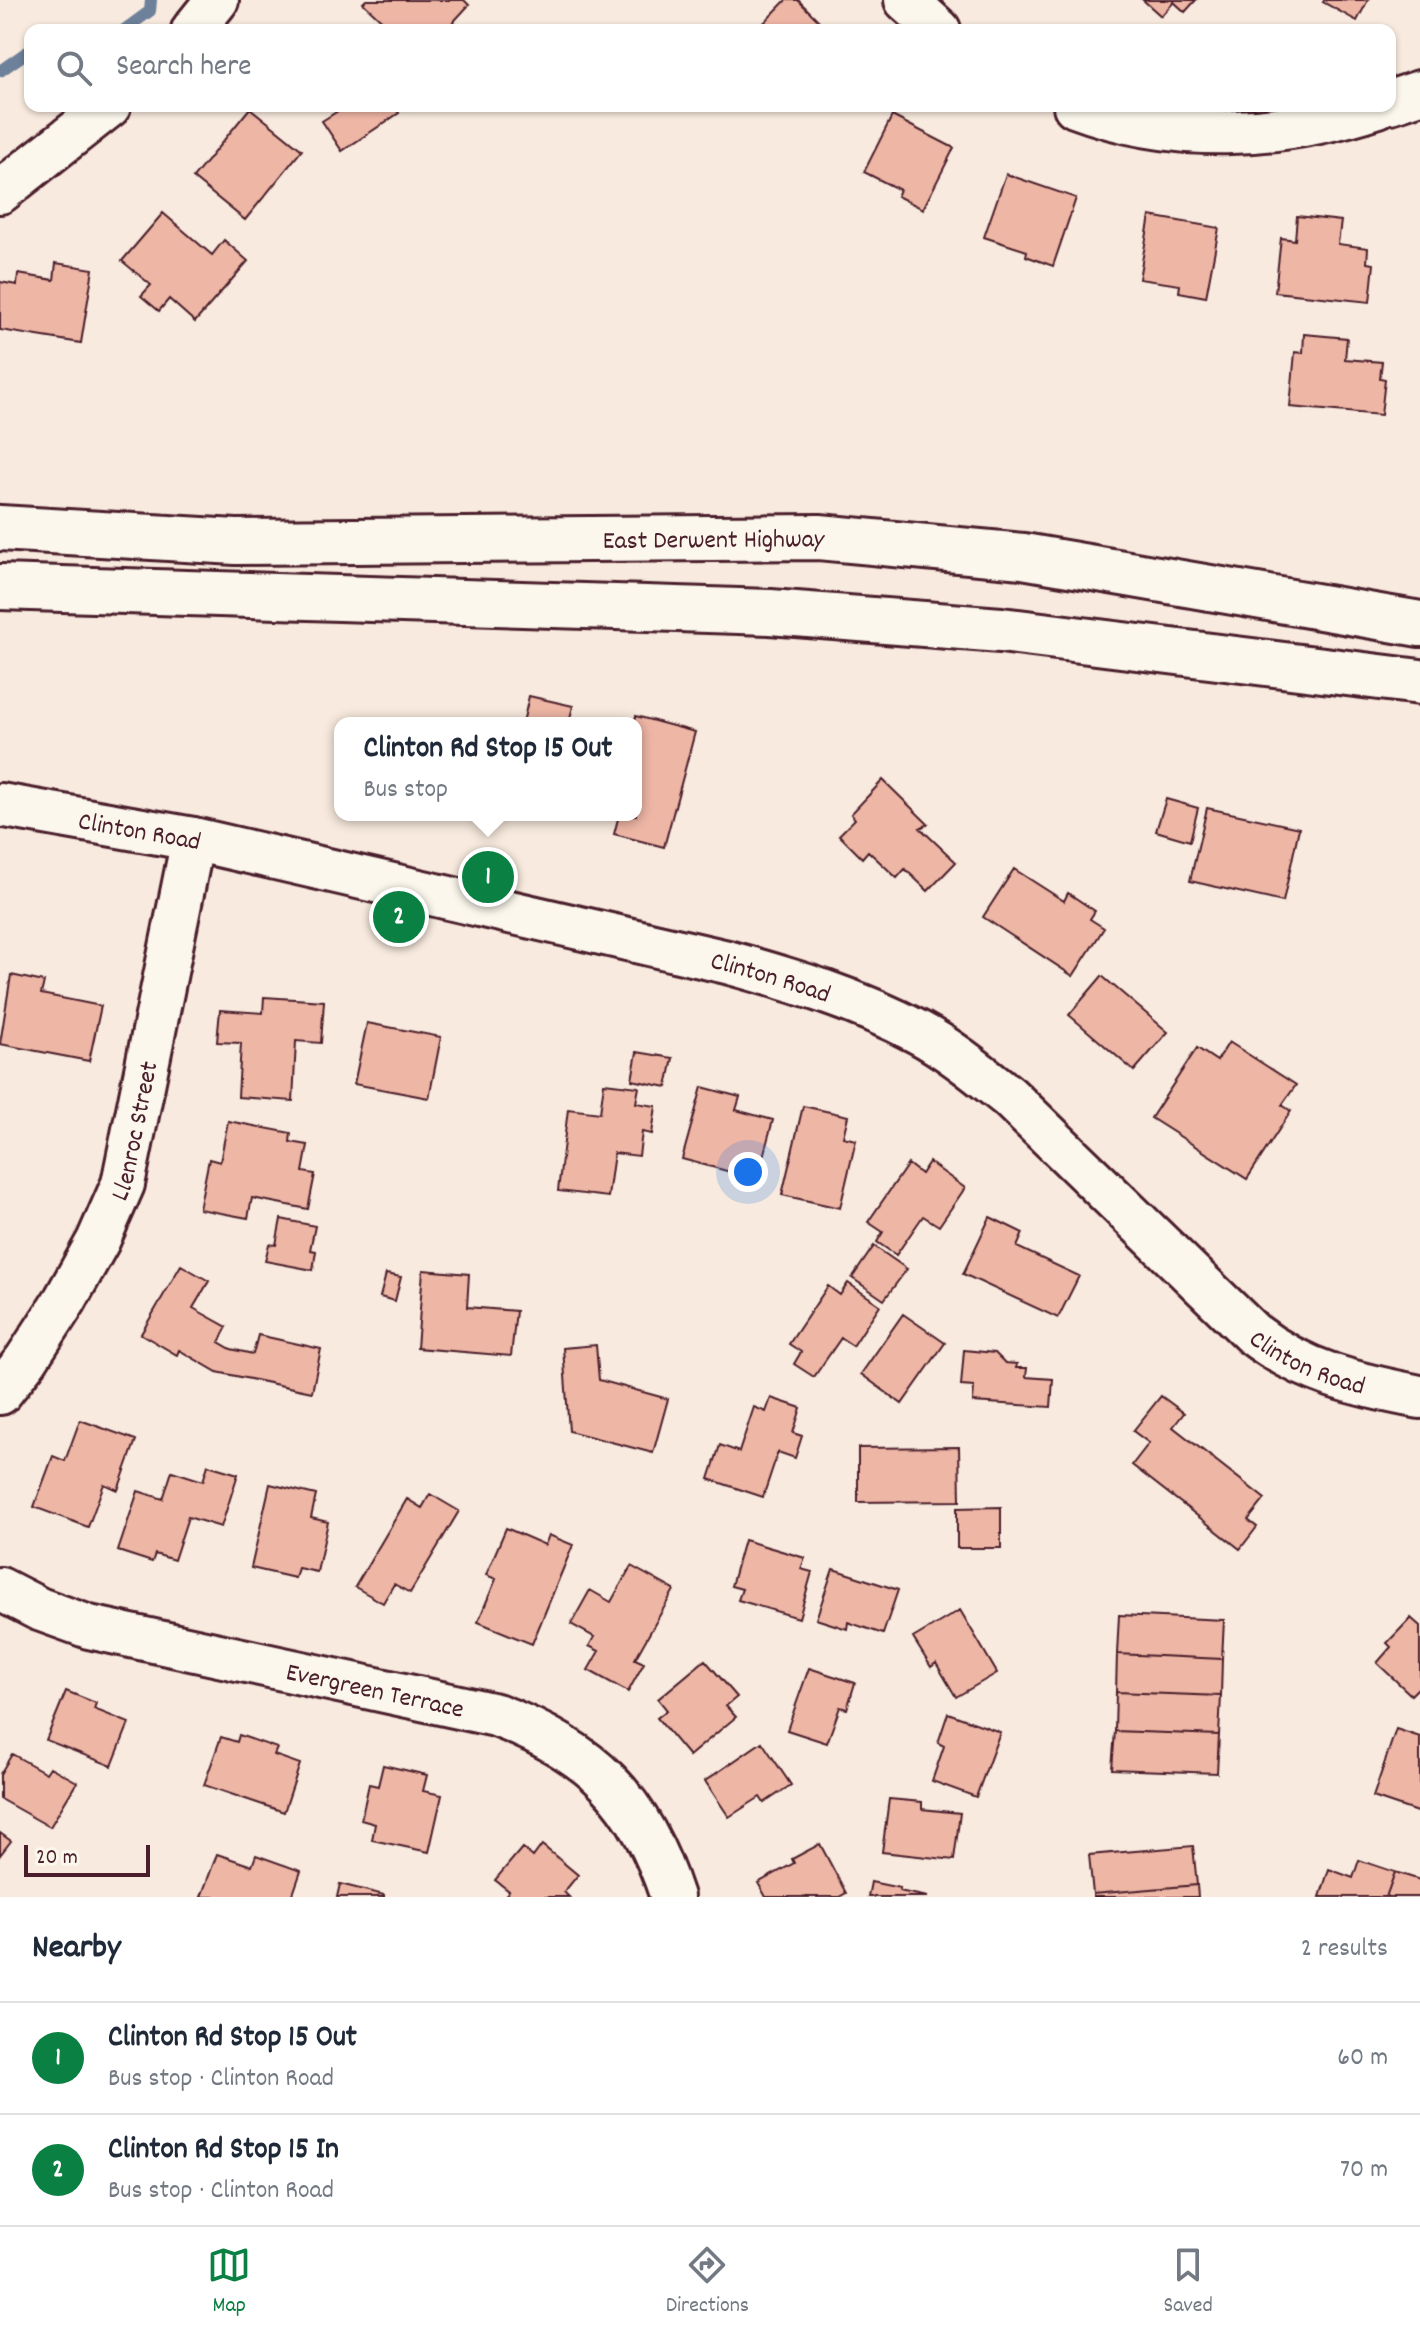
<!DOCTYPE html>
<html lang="en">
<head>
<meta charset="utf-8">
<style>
	body { margin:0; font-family:Dekko,sans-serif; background:#f2f2f3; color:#1f2937 }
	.scale { position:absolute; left:24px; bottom:20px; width:126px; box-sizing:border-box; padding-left:8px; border:4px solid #4a1f2b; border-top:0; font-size:22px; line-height:28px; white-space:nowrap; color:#4a1f2b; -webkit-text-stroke:6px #fbf7ec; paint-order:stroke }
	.you { position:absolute; left:748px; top:1172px; width:28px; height:28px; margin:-20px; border:6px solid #fff; border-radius:50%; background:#1a73e8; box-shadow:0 0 0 12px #1a73e833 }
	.badge { display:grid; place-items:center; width:52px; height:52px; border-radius:50%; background:#0b8043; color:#fff; font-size:26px; font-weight:700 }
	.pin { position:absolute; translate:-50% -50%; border:4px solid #fff; box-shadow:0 2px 8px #0006 }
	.popup { position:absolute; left:334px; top:717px; width:308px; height:104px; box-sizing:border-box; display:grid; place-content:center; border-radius:16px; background:#fff; filter:drop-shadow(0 2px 6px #0005); font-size:26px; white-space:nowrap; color:#747a83 }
	.popup b { font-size:30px; color:#1f2937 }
	.popup::after { content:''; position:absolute; left:50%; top:100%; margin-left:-16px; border:16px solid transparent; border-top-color:#fff }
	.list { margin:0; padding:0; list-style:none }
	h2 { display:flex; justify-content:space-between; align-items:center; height:104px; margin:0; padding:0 32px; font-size:34px }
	h2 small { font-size:26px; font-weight:400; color:#747a83 }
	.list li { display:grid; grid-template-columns:52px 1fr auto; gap:24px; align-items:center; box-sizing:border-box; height:112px; padding:0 32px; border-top:2px solid #e0e1e3 }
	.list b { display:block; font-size:30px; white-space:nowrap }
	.list p { margin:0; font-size:26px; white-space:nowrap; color:#747a83 }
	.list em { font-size:26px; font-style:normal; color:#747a83 }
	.icon { flex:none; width:44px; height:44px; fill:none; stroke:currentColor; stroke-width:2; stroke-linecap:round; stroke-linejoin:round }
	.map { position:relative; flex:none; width:1420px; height:1897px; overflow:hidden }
	.search { position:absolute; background:#fff; box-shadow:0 2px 6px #0004; left:24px; right:24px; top:24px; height:88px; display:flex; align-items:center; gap:20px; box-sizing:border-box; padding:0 28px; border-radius:16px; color:#747a83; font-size:30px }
	.sheet { height:328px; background:#fff }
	nav { display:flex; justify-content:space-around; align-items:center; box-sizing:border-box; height:112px; border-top:2px solid #e0e1e3; background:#fff; font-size:22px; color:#747a83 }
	nav a { display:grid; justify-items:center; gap:4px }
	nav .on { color:#0b8043 }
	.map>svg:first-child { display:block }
</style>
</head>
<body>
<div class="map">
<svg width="1420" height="1897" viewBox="0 0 1420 1897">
	<rect width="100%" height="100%" fill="#f8eade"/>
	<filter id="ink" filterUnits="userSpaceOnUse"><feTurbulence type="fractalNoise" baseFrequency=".0125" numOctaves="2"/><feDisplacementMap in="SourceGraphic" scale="16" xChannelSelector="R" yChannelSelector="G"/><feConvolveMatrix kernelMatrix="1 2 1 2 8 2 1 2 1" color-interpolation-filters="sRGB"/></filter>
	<g filter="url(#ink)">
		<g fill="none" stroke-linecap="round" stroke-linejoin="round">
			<!-- stream -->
			<path stroke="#6d819a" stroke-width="12" d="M124,30L150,11L151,0
				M0,71L30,50"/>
		</g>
		<!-- building -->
		<path fill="#eeb6a5" stroke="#4a1f2b" stroke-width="2" d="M366,0H464L469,5L446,30H392L363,3Z
			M786,0H798L828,30H757Z
			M1143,0H1196L1185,12L1174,2L1161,16Z
			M1324,0H1368L1357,21L1323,2Z
			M346,106H394L399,113L342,151L322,121Z
			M250,108L302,150L245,220L193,178Z
			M892,116L954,148L923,209L897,196L900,190L864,172Z
			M1006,174L1076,198L1053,266L1026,256L1027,251L984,237Z
			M163,213L212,255L224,240L248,261L195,322L169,299L159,311L141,296L151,285L122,261Z
			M1150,216L1219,228L1206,297L1179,292L1180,285L1139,279Z
			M1297,216L1341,221L1338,244L1368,248L1367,263L1374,264L1370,302L1275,292L1281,238L1295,240Z
			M56,263L93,269L81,343L0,330V282L17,285L18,274L54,280Z
			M1304,334L1347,338L1345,359L1382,362L1380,378L1385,379L1381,415L1290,407L1295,352L1303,353Z
			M529,696L573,706L569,723H523Z
			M636,716L695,732L664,847L614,834L619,815H636L634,723Z
			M883,780L928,824L920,828L956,862L928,891L905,869L897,878L868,851L862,858L839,835L855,819L851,814Z
			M1166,799L1198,808L1190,841L1156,831Z
			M1207,808L1299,828L1283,902L1190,881Z
			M1014,869L1064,901L1068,893L1095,911L1090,919L1104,928L1073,976L983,917Z
			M11,975L44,982L41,994L101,1006L89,1061L0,1044Z
			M1102,976L1168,1032L1134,1071L1069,1015Z
			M264,997L324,1001L321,1043L296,1041L293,1101L238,1097L241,1043L217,1042L220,1010L263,1013Z
			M367,1023L441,1037L429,1098L354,1084Z
			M1229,1042L1296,1085L1282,1105L1291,1111L1247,1179L1151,1118L1197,1048L1217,1061Z
			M637,1052L673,1058L667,1087L632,1080Z
			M604,1083L639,1087L636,1103L656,1106L652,1134L642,1132L639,1156L614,1153L608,1197L558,1191L568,1109L600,1113Z
			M702,1087L740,1097L736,1110L773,1120L757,1179L682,1159Z
			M803,1106L848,1116L843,1137L856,1140L840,1208L782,1195Z
			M228,1121L291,1133L290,1142L308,1145L303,1172L315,1174L308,1209L252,1198L248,1218L199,1209L209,1159L220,1162Z
			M929,1162L965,1188L939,1226L923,1216L896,1255L877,1242L883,1232L868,1222L908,1164L921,1174Z
			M990,1217L1023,1233L1017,1247L1079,1276L1058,1318L963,1274Z
			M281,1219L315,1226L310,1250L316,1251L313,1270L265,1261L269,1244L276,1245Z
			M874,1246L907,1269L884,1300L852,1278Z
			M181,1265L209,1281L193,1308L227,1327L219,1342L231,1349L253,1354L258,1335L321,1349L312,1392L217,1372L179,1350L177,1355L141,1334Z
			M423,1270L469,1274L467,1307L516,1311L511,1356L417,1348Z
			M386,1274L401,1277L395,1301L380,1297Z
			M848,1283L880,1305L853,1346L841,1338L814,1377L794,1364L801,1352L789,1344L828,1286L840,1295Z
			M903,1314L945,1343L902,1404L861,1374Z
			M596,1345L599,1380L668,1399L653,1453L569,1431L563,1348Z
			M964,1350L995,1353L1005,1363L1017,1364L1016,1368H1027L1026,1377L1053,1379L1051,1407L973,1402L974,1387L961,1386Z
			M1161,1396L1184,1413L1173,1427L1265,1499L1248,1520L1257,1527L1240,1549L1132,1465L1149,1443L1133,1431Z
			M771,1398L801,1408L793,1433L802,1436L795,1458L778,1452L763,1497L709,1479L720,1445L739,1452L754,1407L766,1412Z
			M80,1420L136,1440L118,1490L104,1484L88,1527L34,1507L53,1456L65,1461Z
			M959,1447L960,1501L858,1502V1448Z
			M208,1465L238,1474L221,1527L188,1517L174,1560L155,1554L152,1562L118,1551L138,1491L163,1499L172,1471L203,1481Z
			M270,1484L316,1495L311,1518L328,1522L317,1572L298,1568L295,1578L251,1568Z
			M430,1494L459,1511L410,1593L394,1584L383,1603L355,1587L407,1499L422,1508Z
			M1001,1507V1548H957V1508Z
			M506,1528L545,1545L549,1535L573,1545L532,1644L478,1622L496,1579L486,1575Z
			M744,1540L805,1558L801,1569L812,1572L799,1618L738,1600L742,1589L731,1586Z
			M631,1566L674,1590L635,1659L644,1663L628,1692L588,1670L599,1651L589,1646L594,1637L571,1624L590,1590L611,1602Z
			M833,1569L898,1590L883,1634L848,1622L847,1629L816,1619Z
			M960,1610L997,1673L956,1697L936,1663L931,1667L913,1638Z
			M1119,1615L1224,1620L1222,1659L1117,1654Z
			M1411,1618L1420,1626V1686L1411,1695L1377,1663L1391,1647L1387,1643Z
			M1117,1654L1222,1659L1221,1696L1116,1692Z
			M705,1660L737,1697L726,1706L736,1717L689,1756L657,1718L667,1710L658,1699Z
			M809,1668L855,1683L847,1709L840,1707L827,1743L787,1730Z
			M66,1691L96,1703L94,1709L129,1723L112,1766L46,1740Z
			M1116,1692L1221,1696L1219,1735L1115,1731Z
			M948,1713L1000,1732L976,1797L932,1781L944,1746L938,1743Z
			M1396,1729L1420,1737V1813L1373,1797Z
			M1115,1731L1219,1735L1217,1773L1112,1769Z
			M239,1735L277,1748L274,1755L300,1764L284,1812L204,1785L221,1737L237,1742Z
			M762,1742L791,1785L764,1803L760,1797L729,1817L705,1781Z
			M12,1754L46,1773L50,1767L77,1782L50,1827L0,1799V1774Z
			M383,1765L427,1775L423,1791L442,1795L429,1852L372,1840L375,1824L361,1820L369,1784L378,1786Z
			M889,1799L922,1802V1809L960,1813L954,1860L882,1852Z
			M0,1833L11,1841L0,1855Z
			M820,1844L846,1893L839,1897H766L758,1883L794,1863L792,1859Z
			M542,1845L578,1875L564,1892L569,1897H504L509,1891L495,1880L522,1848L533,1857Z
			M1193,1846L1197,1885L1093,1894L1089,1855Z
			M217,1854L252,1866L256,1855L301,1871L292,1897H201Z
			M1359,1860L1395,1872L1386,1897H1320L1329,1869L1353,1878Z
			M1395,1872L1420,1880V1897H1386Z
			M871,1882L900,1888L899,1891L928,1897H868Z
			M340,1884L384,1895V1897H337Z
			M1197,1885L1198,1897H1093V1894Z"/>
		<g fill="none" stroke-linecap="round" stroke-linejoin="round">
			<!-- street casing -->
			<g stroke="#4a1f2b" stroke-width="48">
				<g id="street">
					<path d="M906,0L939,30"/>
					<path d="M193,30L217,0"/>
					<path d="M1390,102L1420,92"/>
					<path d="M1075,106C1174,143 1278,139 1378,106"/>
					<path d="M0,192L109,106"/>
					<path id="s1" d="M0,805L193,839L727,962C792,980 858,1000 918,1032C950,1049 980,1074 1009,1097L1252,1333C1303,1373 1358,1385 1420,1397"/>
					<path id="s2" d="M0,1393L26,1360L65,1300L98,1241L123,1184L193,839"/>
					<path id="s3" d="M0,1589L39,1609L89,1627L496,1715C592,1751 640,1798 672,1897"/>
				</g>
			</g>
			<!-- primary casing -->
			<g stroke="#4a1f2b" stroke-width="50">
				<g id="primary">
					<path id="s4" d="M0,528L236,542L819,537L1023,556L1420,624"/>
					<path d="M0,587L770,612L1001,630L1420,682"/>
				</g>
			</g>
			<!-- street -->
			<use href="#street" stroke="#fbf7ec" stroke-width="42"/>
			<!-- primary -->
			<use href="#primary" stroke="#fbf7ec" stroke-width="44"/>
		</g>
	</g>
	<g text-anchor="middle" stroke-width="8" stroke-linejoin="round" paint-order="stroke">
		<!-- street labels -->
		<g font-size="26" fill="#4a1f2b" stroke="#fbf7ec">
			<text dy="9" stroke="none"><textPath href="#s4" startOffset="714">East Derwent Highway</textPath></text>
			<text dy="9" stroke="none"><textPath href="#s1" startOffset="142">Clinton Road</textPath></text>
			<text dy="9" stroke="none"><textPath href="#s1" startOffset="790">Clinton Road</textPath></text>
			<text dy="9" stroke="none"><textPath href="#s2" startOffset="298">Llenroc Street</textPath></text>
			<text dy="9" stroke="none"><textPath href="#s1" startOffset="1462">Clinton Road</textPath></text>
			<text dy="9" stroke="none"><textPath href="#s3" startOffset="390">Evergreen Terrace</textPath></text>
		</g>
	</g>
</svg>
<div class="scale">20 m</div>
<div class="you"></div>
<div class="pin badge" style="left:488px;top:877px">1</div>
<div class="popup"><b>Clinton Rd Stop 15 Out</b>Bus stop</div>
<div class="pin badge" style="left:399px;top:917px">2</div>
<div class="search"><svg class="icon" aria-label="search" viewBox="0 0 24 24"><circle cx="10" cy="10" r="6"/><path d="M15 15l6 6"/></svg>Search here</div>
</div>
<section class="sheet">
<h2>Nearby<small>2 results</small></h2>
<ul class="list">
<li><span class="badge">1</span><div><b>Clinton Rd Stop 15 Out</b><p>Bus stop · Clinton Road</p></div><em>60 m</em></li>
<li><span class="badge">2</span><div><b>Clinton Rd Stop 15 In</b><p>Bus stop · Clinton Road</p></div><em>70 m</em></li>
</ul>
</section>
<nav>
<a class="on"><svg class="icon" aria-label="map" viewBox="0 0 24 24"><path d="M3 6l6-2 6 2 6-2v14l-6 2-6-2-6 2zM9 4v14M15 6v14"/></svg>Map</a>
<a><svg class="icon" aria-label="directions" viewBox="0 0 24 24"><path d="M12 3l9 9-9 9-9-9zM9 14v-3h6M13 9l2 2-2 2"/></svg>Directions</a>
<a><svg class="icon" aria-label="saved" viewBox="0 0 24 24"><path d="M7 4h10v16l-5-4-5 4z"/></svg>Saved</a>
</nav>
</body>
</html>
